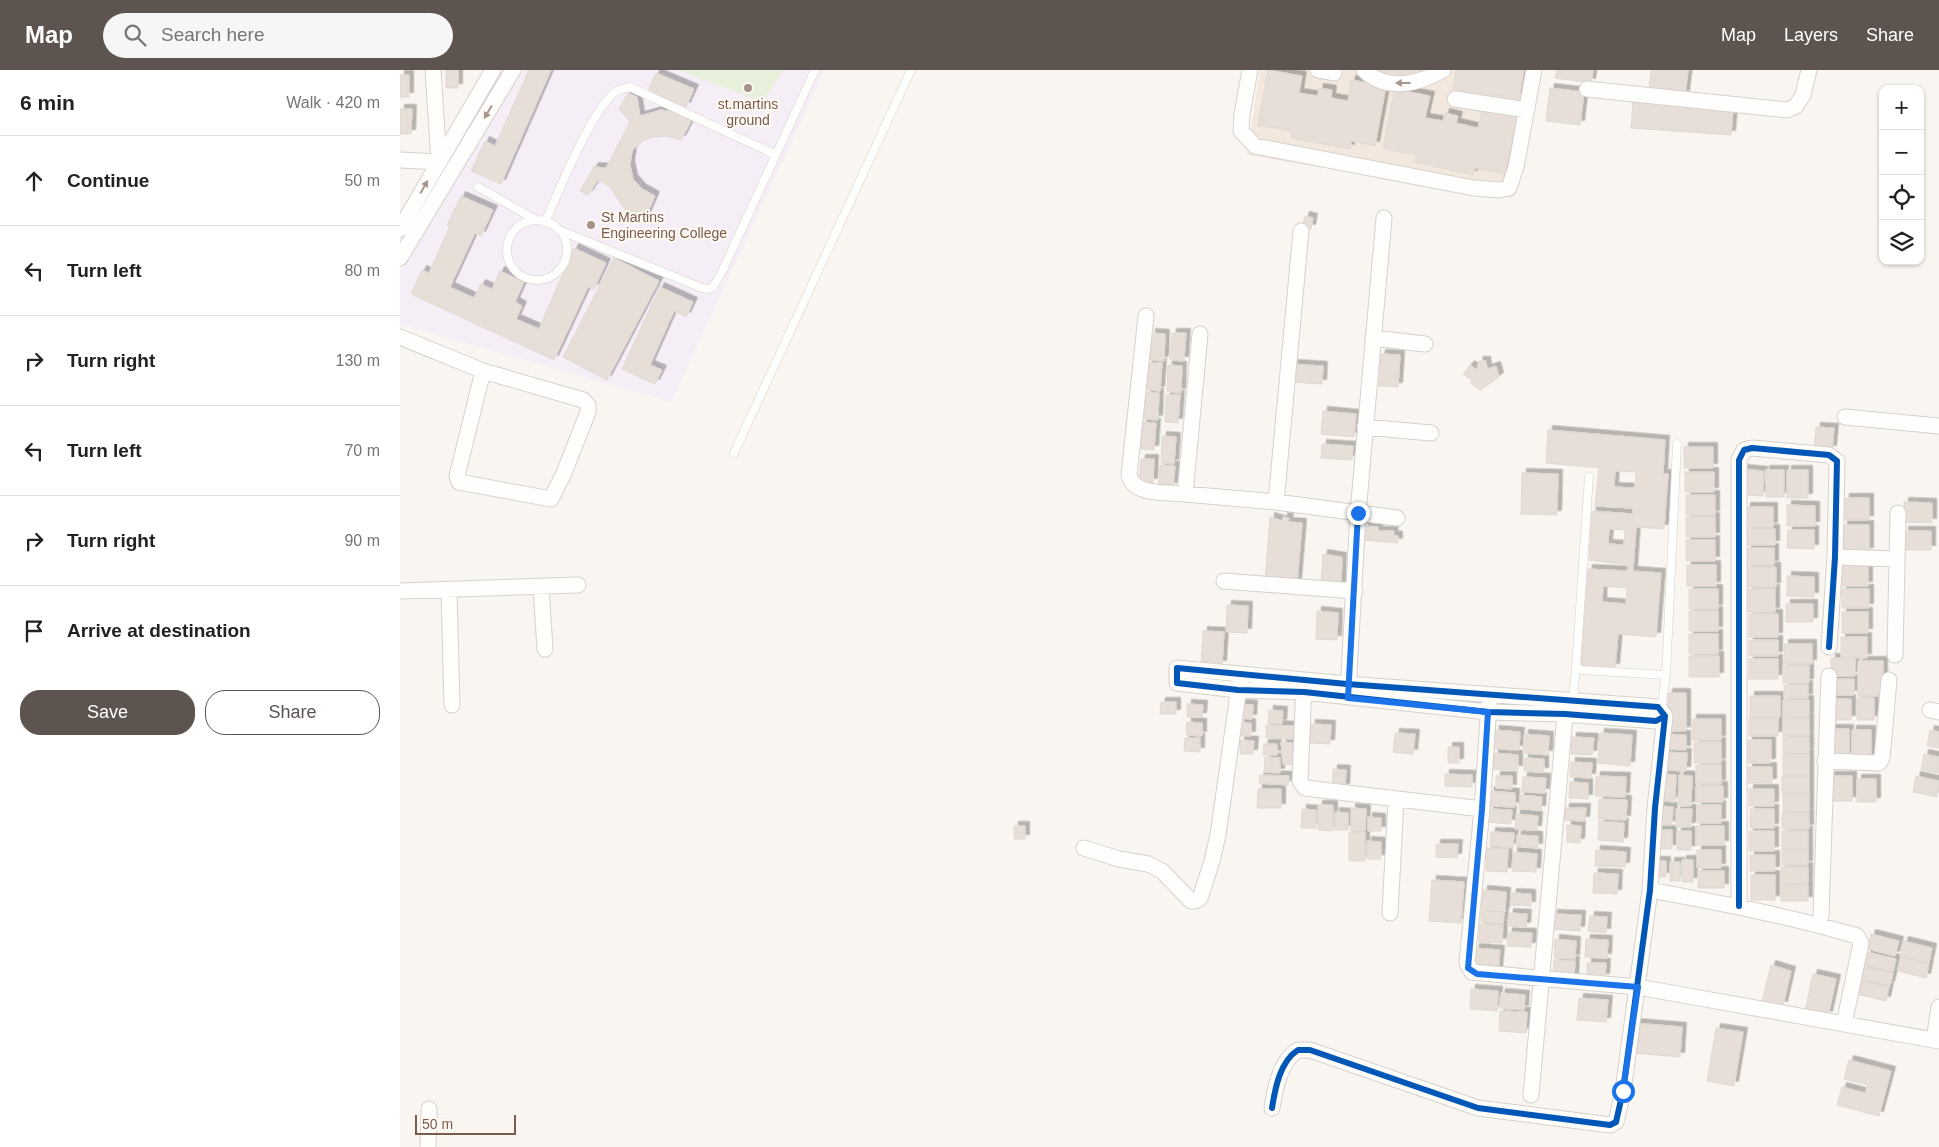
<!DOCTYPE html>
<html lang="en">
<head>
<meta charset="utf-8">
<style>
	body { margin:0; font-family:Arial,sans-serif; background:#f6f6f6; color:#222 }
	.controls { position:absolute; right:15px; top:15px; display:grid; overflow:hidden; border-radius:10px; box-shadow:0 1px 4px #0004 }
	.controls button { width:45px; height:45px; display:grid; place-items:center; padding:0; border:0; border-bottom:1px solid #e0e0e0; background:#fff; color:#222; font:25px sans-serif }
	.scale { position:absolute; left:15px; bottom:12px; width:101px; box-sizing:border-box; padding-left:5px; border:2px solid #7a5c4d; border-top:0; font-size:14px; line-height:18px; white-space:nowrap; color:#7a5c4d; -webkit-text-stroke:4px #fffaf3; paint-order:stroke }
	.stop { position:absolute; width:15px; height:15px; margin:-11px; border:4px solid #1a73e8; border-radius:50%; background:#fff }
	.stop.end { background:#1a73e8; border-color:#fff; box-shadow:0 1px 5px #0008 }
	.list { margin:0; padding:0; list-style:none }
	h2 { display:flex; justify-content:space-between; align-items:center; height:65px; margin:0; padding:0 20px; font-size:21px }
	h2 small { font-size:16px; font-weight:400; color:#767676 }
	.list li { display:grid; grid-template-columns:32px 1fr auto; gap:15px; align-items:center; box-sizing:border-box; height:90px; padding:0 20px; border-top:1px solid #e0e0e0 }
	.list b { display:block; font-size:19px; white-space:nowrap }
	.list em { font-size:16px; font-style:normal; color:#767676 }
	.actions { display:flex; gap:10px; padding:15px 20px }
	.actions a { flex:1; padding:11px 0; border:1px solid #5d544f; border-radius:20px; text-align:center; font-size:18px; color:#5d544f }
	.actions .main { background:#5d544f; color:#fff }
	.icon { flex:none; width:28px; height:28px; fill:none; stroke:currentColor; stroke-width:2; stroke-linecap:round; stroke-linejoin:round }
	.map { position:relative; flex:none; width:1539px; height:1077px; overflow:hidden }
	header { display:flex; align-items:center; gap:30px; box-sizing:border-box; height:70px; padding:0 25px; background:#5d544f; color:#fff }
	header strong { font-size:24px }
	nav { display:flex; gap:28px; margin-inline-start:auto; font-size:18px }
	.search { width:350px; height:45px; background:#f6f6f6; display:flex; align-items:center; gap:12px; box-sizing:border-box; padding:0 18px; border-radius:28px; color:#767676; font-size:19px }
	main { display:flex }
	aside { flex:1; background:#fff }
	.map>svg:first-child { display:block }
</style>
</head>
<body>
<header>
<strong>Map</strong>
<div class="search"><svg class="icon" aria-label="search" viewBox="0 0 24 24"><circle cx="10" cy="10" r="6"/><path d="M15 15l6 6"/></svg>Search here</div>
<nav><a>Map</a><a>Layers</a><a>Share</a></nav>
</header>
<main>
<aside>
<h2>6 min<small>Walk · 420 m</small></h2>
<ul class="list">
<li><svg class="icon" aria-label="ahead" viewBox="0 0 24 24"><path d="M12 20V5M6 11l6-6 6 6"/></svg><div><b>Continue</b></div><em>50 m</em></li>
<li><svg class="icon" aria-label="left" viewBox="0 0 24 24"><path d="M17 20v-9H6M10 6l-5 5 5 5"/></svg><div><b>Turn left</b></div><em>80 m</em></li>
<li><svg class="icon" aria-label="right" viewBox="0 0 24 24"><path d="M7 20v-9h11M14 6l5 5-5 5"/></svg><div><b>Turn right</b></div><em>130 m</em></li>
<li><svg class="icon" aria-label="left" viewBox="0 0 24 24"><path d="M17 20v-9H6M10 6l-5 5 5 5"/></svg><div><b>Turn left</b></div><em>70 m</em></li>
<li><svg class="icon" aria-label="right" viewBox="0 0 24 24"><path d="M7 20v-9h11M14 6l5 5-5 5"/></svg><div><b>Turn right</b></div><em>90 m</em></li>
<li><svg class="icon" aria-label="arrive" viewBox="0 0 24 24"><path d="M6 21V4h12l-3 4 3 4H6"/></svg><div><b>Arrive at destination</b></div></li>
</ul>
<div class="actions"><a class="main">Save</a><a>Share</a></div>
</aside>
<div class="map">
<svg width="1539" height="1077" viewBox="0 0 1539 1077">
	<defs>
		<filter id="shadow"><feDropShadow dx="4.5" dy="-4.5" stdDeviation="0" flood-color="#0004"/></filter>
	</defs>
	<rect width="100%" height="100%" fill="#f9f5f0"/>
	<!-- residential -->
	<path fill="#f2e8de" d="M860,0H1133L1111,128L847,85Z"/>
	<!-- education -->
	<path fill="#f6eef6" d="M123,0H425L271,332L0,254V201Z"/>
	<!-- pitch -->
	<path fill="#e7f0db" d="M278,0H384L362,32Z"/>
	<!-- building -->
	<path fill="#e6ded7" stroke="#e2d8d2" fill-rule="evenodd" filter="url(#shadow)" d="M46,0H58V18H46Z
		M129,0H151L101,114L71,101L85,71L95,76Z
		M868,0L902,6L899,23L918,26L919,18L932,20L931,28L948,31L951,10L986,16L975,76L951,71L950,79L891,68L892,61L858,55Z
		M973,0H1022L1005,8H991Z
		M1056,0H1124L1119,29L1053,19Z
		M1157,0H1193L1191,13L1155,8Z
		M1251,0H1288L1285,25L1249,20Z
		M256,3L294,19L286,37L248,21Z
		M0,5H9V27H0Z
		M1150,18L1184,22L1180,55L1146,51Z
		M995,19L1030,26L1025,48L1043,51L1045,43L1058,46L1056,53L1078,58L1082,37L1118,45L1105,104L1075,98L1073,105L1015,92L1017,85L983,78Z
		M228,23L237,27L240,46L261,40L274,42L291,51L281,70L267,66L253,67L242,71L232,81L230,95L233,109L242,119L255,126L244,151L235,147L226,141L209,116L198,110L188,125L180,121L194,97L206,98L230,52L219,39Z
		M1233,32L1333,39L1331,65L1231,58Z
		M0,39H12L11,64H0Z
		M61,126L93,140L81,166L75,163L50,217L74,228L81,214L92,219L100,201L124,212L115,232L122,236L116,249L139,259L174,178L206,193L194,219L188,217L154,290L11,224L22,200L29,203L50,156L47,155Z
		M905,146L913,148L911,159L902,158Z
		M214,188L259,211L207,310L163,287Z
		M260,217L293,232L286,247L274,241L250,295L262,300L255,314L222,299Z
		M751,263L765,264L764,291L750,290Z
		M772,263H786L784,291L770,290Z
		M981,284L1000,285L998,317L979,316Z
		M1079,291H1086L1087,299L1096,296L1099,307L1081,320L1071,314L1072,310L1063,304L1070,295L1077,300Z
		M748,293H762L760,321L747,320Z
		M893,294L923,296L922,314L892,312Z
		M768,295L782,296L781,323L767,322Z
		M746,322L759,323L758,350L744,349Z
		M766,325H780L778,353L765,352Z
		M923,341L956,344L954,367L921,364Z
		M742,352L756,353L754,380L741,379Z
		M1416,357L1434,358L1432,380L1414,379Z
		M1148,360L1265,370L1263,404H1268L1264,459L1236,457L1233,501L1261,503L1256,567L1218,564L1215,598L1181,596L1188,499L1228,501V495L1189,490L1192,441L1233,444V438L1195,436L1199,398L1146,393ZM1215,401L1236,402L1235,418L1214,417ZM1209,459L1225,460L1224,475L1208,474ZM1203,516L1227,518L1226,534L1202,532Z
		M762,366L776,367L774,394L761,393Z
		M922,374L953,376L952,390L921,388Z
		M1284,377H1313V398H1284Z
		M741,389H754L753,413L739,412Z
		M760,395L775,396L773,417L759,416Z
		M1343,399L1363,401V426L1343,425Z
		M1365,400H1384V427H1366Z
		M1387,400H1408V428H1387Z
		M1285,402H1314V422H1285Z
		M1122,403L1158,404L1157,445L1121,444Z
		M1286,425H1315V445H1286Z
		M1445,428H1469V450H1445Z
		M1504,432L1532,433V453L1504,452Z
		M1387,435L1415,436V456H1387Z
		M1346,437H1373V457H1346Z
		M870,447L883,451V447L889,448L888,452L902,453L897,513L865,512Z
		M1286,447H1315V467H1286Z
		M1443,455H1469V482H1443Z
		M964,456L978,457V461H994L993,465L998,466V473L963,470Z
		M1347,459H1375V475H1347Z
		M1388,460H1414V479L1387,478Z
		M1504,461H1531V480H1504Z
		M1286,470H1315V491H1286Z
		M1347,478H1374V495H1347Z
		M923,484L942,487L941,518L921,516Z
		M1441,492H1468V516H1441Z
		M1287,495H1316V516H1287Z
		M1347,497H1376V517H1347Z
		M1387,506L1414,507V527L1387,526Z
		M1289,519H1318V539H1289Z
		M1348,519H1375V542H1348Z
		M1442,519H1469V538H1442Z
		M1386,534H1413V552H1386Z
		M827,535L848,536L847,563L826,562Z
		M917,541L938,543L937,570L916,569Z
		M1289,541H1318V561H1289Z
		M1442,542H1468V563H1442Z
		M1349,544H1378V567H1349Z
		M803,561L824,562L822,595L801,594Z
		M1289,564H1318V584H1289Z
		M1441,567H1467V588H1441Z
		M1349,570H1378V586H1349Z
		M1384,574H1412V594H1384Z
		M1289,586H1319V607H1289Z
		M1431,588H1455V606H1431Z
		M1349,589H1378V609H1349Z
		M1458,591H1483V626H1458Z
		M1383,596H1409V613H1383Z
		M1431,609H1454V625H1431Z
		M1384,615H1408V628H1384Z
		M1268,623H1286V661H1268Z
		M1350,626H1380V647H1350Z
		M1457,628H1474V650H1457Z
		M1429,629H1451V650H1429Z
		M1383,630H1409V647H1383Z
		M761,632H776V644H760Z
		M787,634L803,635L802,647H787Z
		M839,634L853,635L852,649L838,648Z
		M869,640L883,641L882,654L868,653Z
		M1349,648H1378V666H1349Z
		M1383,648H1409V666H1383Z
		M1292,649H1321V670H1292Z
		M787,652L802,653V666L786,665Z
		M840,653H851V666H840Z
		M911,654L931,655L930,674L910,673Z
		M866,655L894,656L893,669L866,668Z
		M1430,659H1449V687H1430Z
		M1095,660L1120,662L1119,680L1094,679Z
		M1452,660H1471V689H1452Z
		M1530,660L1539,662V678L1527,676Z
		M995,663L1015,664L1013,684L993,682Z
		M1200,663L1232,665L1230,696L1198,693Z
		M1124,664L1149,666L1148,685L1123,683Z
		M1264,664L1286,665V680L1264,679Z
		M1172,667L1194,668L1192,685L1171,684Z
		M1383,667H1409V683H1383Z
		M785,668H800V682L784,681Z
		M840,670L854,671L853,684H840Z
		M1348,670H1371V693H1348Z
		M881,672L896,673L895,695L883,694Z
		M1294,672H1321V693H1294Z
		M864,674H877V685H863Z
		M1048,677H1059V693H1048Z
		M1263,682L1287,683L1286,701L1263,700Z
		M1094,683L1118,685V700L1093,699Z
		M1383,684H1409V706H1383Z
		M1524,684L1539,687V703L1521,700Z
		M865,687L880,688V703L864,702Z
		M1124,688L1144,689V702L1124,701Z
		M1171,692L1192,693L1191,708L1170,707Z
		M1296,695H1321V714H1296Z
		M1348,697H1372V713H1348Z
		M933,699L946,700L945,718H932Z
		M1045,704L1072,705V717L1045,716Z
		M1263,704L1276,705L1275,732L1262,731Z
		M860,705L889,706L888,715L859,713Z
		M1279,705L1292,706L1291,736H1278Z
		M1096,706H1112V719L1096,718Z
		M1196,706L1226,707L1225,727L1195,726Z
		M1382,706H1409V724H1382Z
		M1430,706H1452V731H1430Z
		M1516,706L1539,711L1537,727L1513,722Z
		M1123,707L1146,708L1145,723L1122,722Z
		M1457,709H1476V732H1457Z
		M1170,712L1188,713V729L1169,728Z
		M1296,716H1323V732H1296Z
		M858,719H881V738H857Z
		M1349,719H1374V736H1349Z
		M1090,721L1115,723V737L1089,736Z
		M1383,724H1409V742H1383Z
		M1120,725L1142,727L1141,740L1119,739Z
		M1199,729L1227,730L1226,750L1198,749Z
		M918,735H933V761L918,760Z
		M1297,735H1321V753H1297Z
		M1259,736L1273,737L1272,755H1258Z
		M951,738L966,739L965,761H951Z
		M1165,738H1186L1185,751L1164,750Z
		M902,739L916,740V758H901Z
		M1089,739L1112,740L1111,754L1088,752Z
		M1276,739H1292L1291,757H1276Z
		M1350,739H1374V758H1350Z
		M935,742L948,743V760H935Z
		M1382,743H1409V759H1382Z
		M1116,744L1138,746L1137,760L1115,759Z
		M968,747L981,748V761H968Z
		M1199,751L1224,753L1223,772L1198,770Z
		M1167,755L1181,756L1180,773L1167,772Z
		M614,756H625V769H614Z
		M1296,756H1324V775H1296Z
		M1255,760H1272V779H1255Z
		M1277,761H1291V780H1277Z
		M1349,761H1374V781H1349Z
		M1382,761H1408V779H1382Z
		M949,762H965V791H949Z
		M1091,762L1114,763L1113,778L1090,776Z
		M1117,765L1138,766V778L1116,776Z
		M967,771L981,772V789H967Z
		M1036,774H1058L1057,788L1036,787Z
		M1087,778L1108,779L1107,802L1086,801Z
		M1382,779H1408V795H1382Z
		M1196,780L1226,782L1225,797L1195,796Z
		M1297,780H1321V798H1297Z
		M1113,782L1137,784L1136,802L1112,801Z
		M1350,785H1375V801H1350Z
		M1282,790H1293V812H1282Z
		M1255,791H1266V807H1255Z
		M1270,792H1280V811H1270Z
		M1381,797H1408V814H1381Z
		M1298,801H1324V818H1298Z
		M1194,803L1218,804L1217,824L1193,823Z
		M1351,805H1375V830H1351Z
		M1032,810L1064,812L1061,853L1029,851Z
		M1381,815H1408V831H1381Z
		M1083,820L1106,822L1105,842L1082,840Z
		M1112,823L1131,824V836L1111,835Z
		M1081,841L1104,842L1103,854L1081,852Z
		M1109,843L1127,844L1126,857L1108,856Z
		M1153,844L1181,845L1180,861L1152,859Z
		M1190,846L1207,847L1206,863L1188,861Z
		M1080,854L1103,855L1102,873L1079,872Z
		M1108,862L1132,863L1131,877L1107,876Z
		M1471,864L1499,871L1495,886L1468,879Z
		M1155,869L1176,871L1175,889L1154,888Z
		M1186,869L1208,870L1207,888L1185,887Z
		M1504,871L1532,878L1529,893L1500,886Z
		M1075,878L1100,880L1098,902L1073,900Z
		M1467,882L1496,889L1493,902L1464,895Z
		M1501,887L1529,894L1526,908L1498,901Z
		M1154,890L1175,891L1174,908L1153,906Z
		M1187,893H1206L1205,908H1187Z
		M1371,895L1391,901L1383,936L1362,931Z
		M1464,897L1493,903L1490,916L1461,909Z
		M1413,904L1436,909L1428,946L1405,941Z
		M1460,910L1489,917L1486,931L1457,924Z
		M1071,919L1098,921L1097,941L1070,939Z
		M1101,923L1125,925L1124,940L1099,938Z
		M1179,928L1208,930L1206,952L1177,950Z
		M1100,941L1127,942L1126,963L1099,961Z
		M1234,953L1282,957L1280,987L1232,983Z
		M1316,958L1343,962L1334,1016L1307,1011Z
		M1449,990L1491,1001L1479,1046L1437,1035L1442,1017L1465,1023L1468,1015L1444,1009Z"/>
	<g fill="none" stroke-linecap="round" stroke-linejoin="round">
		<!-- lane casing -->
		<g stroke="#d7d1cb" stroke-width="9">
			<path id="lane" d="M78,117L136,150
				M107 180a30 30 0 1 1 60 0a30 30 0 1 1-60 0Z
				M145,152C159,121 191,41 215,22C220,19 225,18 230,17L376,85
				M159,160L302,218L308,219L313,217L321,204L415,0
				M334,383L511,0
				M1189,407L1176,597L1182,600L1266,605
				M1173,629L1176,597
				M1261,641L1266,605L1277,374"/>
		</g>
		<!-- street casing -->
		<g stroke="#d7d1cb" stroke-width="17">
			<path id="street" d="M850,0L842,44L841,61L855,76L1074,118L1099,120L1109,118L1116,97L1134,0
				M918,0L934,3
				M964,0C986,22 1019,14 1043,0
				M1187,19L1387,40L1396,36L1403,25L1409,0
				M1055,29L1127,40
				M0,90L39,92L33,0
				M0,159L93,0
				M0,188L113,0
				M746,246L729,405C733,426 768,422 785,424L800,264
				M0,267L83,301L183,330L188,335V342L164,403L151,429L59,412L57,406L83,301
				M973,268L1025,274
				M1445,347L1539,356
				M965,357L1031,363
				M785,424L876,432L997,448
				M876,432L901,161
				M1435,487L1497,489
				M824,511L955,521
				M141,517L145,579
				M49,520L52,635
				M0,521L178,515
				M1495,585L1498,443
				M904,613L900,711L905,718L1082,739
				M948,622L958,443L984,148
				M1089,634L1082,739L1067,893L1072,902L1238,917L1539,971
				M1530,640L1539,642
				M1425,691L1479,693L1482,688L1489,610
				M684,778L719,789L748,794L762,801L791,831H795L800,828L812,791L818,765L840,610
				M1250,820C1320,833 1389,846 1457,866L1461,873L1444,954
				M1339,836V390L1344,380L1352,378L1429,385L1437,391L1435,487L1429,577
				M990,843L996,730
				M1421,846L1429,606
				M1534,970L1539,937
				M1131,1025L1166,635
				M872,1038C875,1019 880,991 898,980H910L1078,1038L1210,1055L1216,1052L1223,1021L1250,820L1255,738L1265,646L1258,637L947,614L777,598V613L838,620L904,622L1088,642L1165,644L1256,651L1265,646
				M28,1077L29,1039"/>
		</g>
		<!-- lane -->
		<use href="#lane" stroke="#fefefd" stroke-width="8"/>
		<!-- street -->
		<use href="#street" stroke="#fefefd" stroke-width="15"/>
		<!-- cycleway casing -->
		<g stroke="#fffaf3" stroke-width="9">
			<path id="cycleway" d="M1339,836V390L1344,380L1352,378L1429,385L1437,391L1435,487L1429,577
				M872,1038C875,1019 880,991 898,980H910L1078,1038L1210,1055L1216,1052L1223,1021L1250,820L1255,738L1265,646L1258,637L947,614L777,598V613L838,620L904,622L1088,642L1165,644L1256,651L1265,646"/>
		</g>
		<!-- cycleway -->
		<use href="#cycleway" stroke="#0057b8" stroke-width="6"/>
	</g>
	<!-- one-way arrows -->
	<defs><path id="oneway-solid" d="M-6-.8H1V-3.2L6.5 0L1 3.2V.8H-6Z" transform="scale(1.25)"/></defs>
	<g fill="#a8958b">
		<use href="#oneway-solid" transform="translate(1003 13) rotate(-180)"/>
		<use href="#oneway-solid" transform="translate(88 42) rotate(121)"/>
		<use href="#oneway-solid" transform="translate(24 117) rotate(-60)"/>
	</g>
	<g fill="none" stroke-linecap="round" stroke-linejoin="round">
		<!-- route -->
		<path stroke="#1a73e8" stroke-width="6" d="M958,443L948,628L1088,642L1082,739L1068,898L1077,904L1238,917L1223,1021"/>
	</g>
	<!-- markers -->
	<g fill="#a69286" stroke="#fffaf3" stroke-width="2">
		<circle cx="348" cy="18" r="5"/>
		<circle cx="191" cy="155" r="5"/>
	</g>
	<g text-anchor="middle" stroke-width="4" stroke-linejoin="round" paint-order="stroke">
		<!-- poi labels -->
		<g font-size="14" fill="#7a5c4d" stroke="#fffaf3">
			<text x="348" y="39">st.martins<tspan x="348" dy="16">ground</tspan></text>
			<text x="201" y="152" text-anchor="start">St Martins<tspan x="201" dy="16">Engineering College</tspan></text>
		</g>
	</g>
</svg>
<div class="controls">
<button>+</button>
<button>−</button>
<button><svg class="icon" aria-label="locate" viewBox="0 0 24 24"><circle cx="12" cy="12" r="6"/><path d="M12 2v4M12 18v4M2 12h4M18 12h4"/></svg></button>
<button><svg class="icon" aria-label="layers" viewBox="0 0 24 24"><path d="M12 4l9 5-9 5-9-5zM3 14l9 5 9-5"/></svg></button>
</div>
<div class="scale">50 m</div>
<div class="stop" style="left:1223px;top:1021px"></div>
<div class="stop end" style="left:958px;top:443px"></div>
</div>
</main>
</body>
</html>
